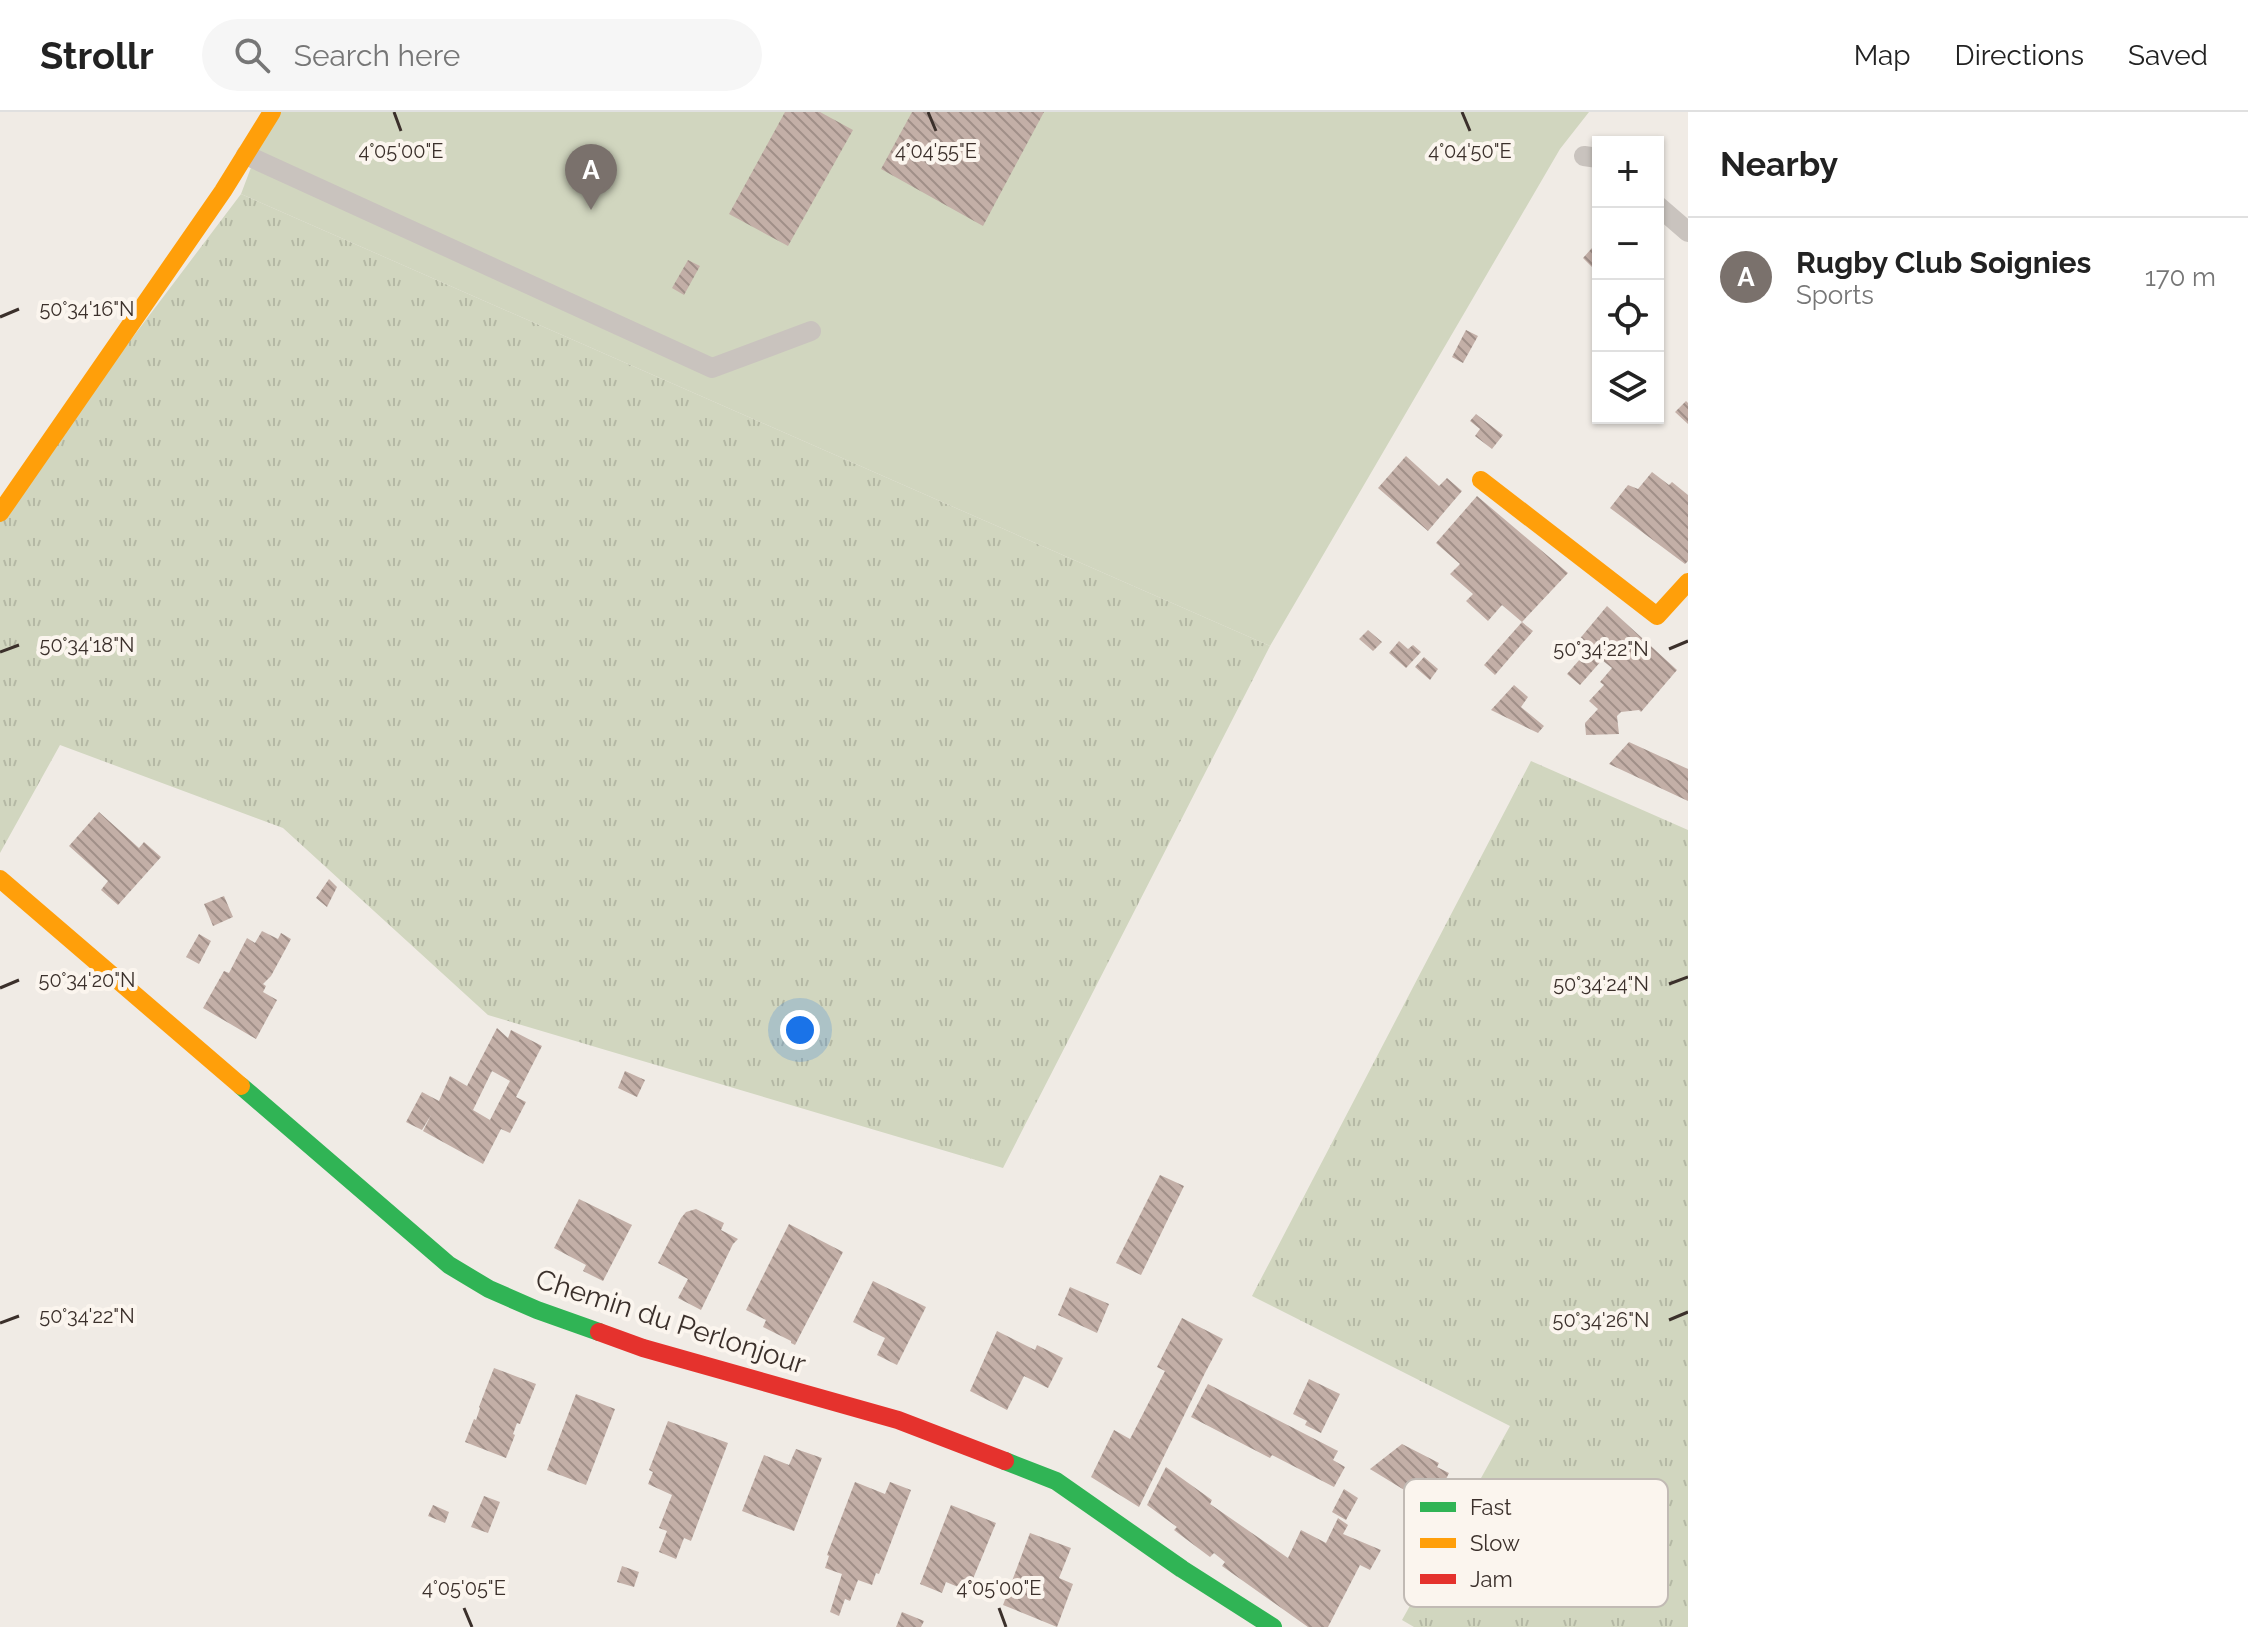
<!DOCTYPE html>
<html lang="en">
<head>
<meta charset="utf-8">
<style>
	body { margin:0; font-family:Raleway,sans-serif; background:#f6f6f6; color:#222 }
	.controls { position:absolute; right:24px; top:24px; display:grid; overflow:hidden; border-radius:0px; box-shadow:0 2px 6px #0004 }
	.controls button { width:72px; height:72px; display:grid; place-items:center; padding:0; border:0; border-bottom:2px solid #e0e0e0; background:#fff; color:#222; font:40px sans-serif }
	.you { position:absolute; left:800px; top:918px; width:28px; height:28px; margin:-20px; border:6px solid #fff; border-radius:50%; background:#1a73e8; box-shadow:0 0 0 12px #1a73e833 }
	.badge { display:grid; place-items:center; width:52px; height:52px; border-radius:50%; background:#7a716c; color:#fff; font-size:26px; font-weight:700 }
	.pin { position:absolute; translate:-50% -66px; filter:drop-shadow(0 2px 4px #0008) }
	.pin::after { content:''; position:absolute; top:42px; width:28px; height:24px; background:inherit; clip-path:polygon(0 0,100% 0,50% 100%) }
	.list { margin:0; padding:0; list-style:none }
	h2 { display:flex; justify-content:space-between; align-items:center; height:104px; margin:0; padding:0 32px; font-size:34px }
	h2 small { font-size:26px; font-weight:400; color:#767676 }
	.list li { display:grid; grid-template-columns:52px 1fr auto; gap:24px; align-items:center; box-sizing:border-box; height:120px; padding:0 32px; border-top:2px solid #e0e0e0 }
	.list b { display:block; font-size:30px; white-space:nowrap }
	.list p { margin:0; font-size:26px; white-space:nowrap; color:#767676 }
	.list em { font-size:26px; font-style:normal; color:#767676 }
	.icon { flex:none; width:44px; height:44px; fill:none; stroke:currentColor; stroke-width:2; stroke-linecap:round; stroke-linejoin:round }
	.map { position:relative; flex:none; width:1688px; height:1515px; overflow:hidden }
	header { display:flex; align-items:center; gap:48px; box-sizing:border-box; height:112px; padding:0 40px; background:#fff; border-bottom:2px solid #e0e0e0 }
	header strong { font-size:38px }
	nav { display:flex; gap:44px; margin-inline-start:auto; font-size:28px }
	.search { width:560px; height:72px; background:#f6f6f6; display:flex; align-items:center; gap:20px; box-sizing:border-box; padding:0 28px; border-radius:44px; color:#767676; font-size:30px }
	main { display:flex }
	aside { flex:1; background:#fff }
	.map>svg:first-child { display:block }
</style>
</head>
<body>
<header>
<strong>Strollr</strong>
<div class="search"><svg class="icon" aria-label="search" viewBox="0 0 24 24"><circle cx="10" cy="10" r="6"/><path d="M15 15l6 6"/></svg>Search here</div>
<nav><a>Map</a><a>Directions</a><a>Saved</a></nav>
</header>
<main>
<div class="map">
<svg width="1688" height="1515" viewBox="0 0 1688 1515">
	<defs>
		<pattern id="grass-tufts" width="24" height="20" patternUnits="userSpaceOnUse" patternTransform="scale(2)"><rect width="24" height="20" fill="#d1d6bf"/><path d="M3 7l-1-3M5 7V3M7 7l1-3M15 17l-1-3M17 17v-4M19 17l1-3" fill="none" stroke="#b4b8a4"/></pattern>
		<pattern id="building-back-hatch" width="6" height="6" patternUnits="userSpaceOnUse" patternTransform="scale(2)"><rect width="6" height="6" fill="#c3afa7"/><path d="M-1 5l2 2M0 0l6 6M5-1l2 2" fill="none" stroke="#a08f88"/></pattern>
	</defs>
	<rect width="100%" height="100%" fill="#f0ebe5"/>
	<!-- grass -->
	<path fill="url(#grass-tufts)" d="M241,82L1270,534L1003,1056L488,903L283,716L60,633L0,741V401Z
		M1531,649L1688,718V1515H1414L1402,1508L1510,1314L1252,1184Z"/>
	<!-- pitch -->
	<path fill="#d1d6bf" d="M272,0H1589L1560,37L1270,534L241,82Z"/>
	<!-- building -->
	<path fill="url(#building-back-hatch)" fill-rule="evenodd" d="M785,0H820L853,18L788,134L729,102Z
		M912,0H1044L983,114L881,57Z
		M1592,136L1598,141V161L1583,146Z
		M688,148L700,154L684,183L672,176Z
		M1466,218L1478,224L1463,251L1452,245Z
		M1686,289L1688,291V312L1675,300Z
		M1476,302L1503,323L1492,337L1475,324L1480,317L1470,309Z
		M1406,344L1439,374L1447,366L1462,379L1428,419L1378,376Z
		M1652,360L1669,373L1672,370L1688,383V449L1685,452L1610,396L1628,373L1638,377Z
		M1477,384L1568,461L1522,510L1502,493L1488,509L1466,489L1473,482L1450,462L1460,452L1436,431Z
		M1607,494L1677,558L1641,600L1639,598L1621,600L1617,604L1619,622L1586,623L1585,611L1598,597L1589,589L1604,573L1600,570L1612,556L1602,548L1580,573L1567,562L1587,539L1577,530Z
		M1522,510L1533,519L1495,563L1484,553Z
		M1368,518L1382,530L1373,539L1359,527Z
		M1399,529L1408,537L1413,533L1421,540L1406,556L1389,541Z
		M1424,545L1438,557L1430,568L1415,555Z
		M1514,573L1528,585L1521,595L1544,614L1538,621L1491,598Z
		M1629,630L1688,657V689L1609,652Z
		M99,700L139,736L144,730L161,745L118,793L101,778L108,769L69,734Z
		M329,767L337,775L327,795L316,786Z
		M224,784L233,805L213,814L204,792Z
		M262,819L278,827L281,821L291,827L271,864L263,872L266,874L263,880L277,888L256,927L203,896L224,859L229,861L247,826L255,831Z
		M199,822L211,829L199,852L186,845Z
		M497,916L508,926L511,918L542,934L516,985L526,990L510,1021L501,1017L483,1052L423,1019L431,1003L422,1018L406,1010L422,980L439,989L450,964L467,974ZM492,959L510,969L490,1008L473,998Z
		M625,959L645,968L637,985L618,976Z
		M1160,1063L1184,1074L1141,1163L1116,1151Z
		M579,1087L632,1113L603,1169L583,1159L586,1153L554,1136Z
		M696,1097L724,1111L721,1118L738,1127L733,1132L701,1198L678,1186L688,1167L658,1151L681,1106L686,1100Z
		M789,1112L843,1140L795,1233L791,1231V1229L763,1215L766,1208L746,1198Z
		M873,1169L926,1195L897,1253L877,1243L885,1226L853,1210Z
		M1070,1175L1109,1192L1097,1221L1058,1203Z
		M1182,1206L1223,1227L1205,1261L1139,1395L1091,1365L1114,1318L1130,1327L1165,1259L1157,1255Z
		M997,1219L1035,1238L1037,1233L1063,1246L1048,1276L1024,1264L1007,1298L970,1279Z
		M494,1256L536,1272L520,1312L517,1311L513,1322L515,1323L506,1346L465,1330L474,1307L476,1308L480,1296L479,1295Z
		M1309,1267L1340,1282L1321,1321L1305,1313L1307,1309L1293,1302Z
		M1208,1272L1338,1339L1333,1348L1345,1355L1334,1375L1272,1343L1270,1346L1191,1305Z
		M576,1282L615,1297L586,1373L547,1358Z
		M668,1309L728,1331L691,1429L684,1426L676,1447L659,1440L667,1419L659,1416L672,1383L648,1372L653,1360L649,1358Z
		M1402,1332L1439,1351L1437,1355L1449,1361L1432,1395L1370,1357Z
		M796,1337L822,1346L794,1419L742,1399L764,1343L789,1353Z
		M1166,1355L1212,1388L1210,1392L1288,1446L1301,1418L1326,1431L1338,1406L1348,1413L1343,1422L1381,1438L1370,1458L1360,1453L1328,1515H1308L1222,1454L1225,1450L1214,1441L1210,1445L1174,1418L1177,1415L1147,1393Z
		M855,1370L885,1382L890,1370L911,1378L879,1462L876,1461L872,1473L858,1468L850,1489L845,1487L839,1504L830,1500L842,1462L825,1456L829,1444L827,1443Z
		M1344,1377L1358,1386L1346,1408L1332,1400Z
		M484,1384L500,1390L488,1421L471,1415Z
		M433,1393L449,1400L445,1411L428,1404Z
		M951,1393L996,1411L968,1479L946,1470L942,1481L920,1472Z
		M1030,1421L1071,1436L1059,1466L1073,1472L1057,1515L1003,1493Z
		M622,1454L639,1460L634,1475L617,1470Z
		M902,1500L924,1509L921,1515H896Z"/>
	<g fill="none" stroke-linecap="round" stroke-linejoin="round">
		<!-- lane -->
		<path stroke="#c9c3be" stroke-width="20" d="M246,43L712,256L811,219
			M1584,44L1598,46
			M1658,94L1688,120"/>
		<!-- fast -->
		<path stroke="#30b455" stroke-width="18" d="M241,974L449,1153L489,1177L537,1198L599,1220
			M1005,1349L1056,1369L1182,1457L1273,1515"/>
		<!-- slow -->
		<path stroke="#ff9f0a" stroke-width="18" d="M1481,368L1657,504L1688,470
			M0,401L223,79L272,0
			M0,767L241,974"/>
		<!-- jam -->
		<path stroke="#e5322d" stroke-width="18" d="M599,1220L643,1236L898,1308L1005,1349"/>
	</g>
	<!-- ticks -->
	<path fill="none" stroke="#3b302b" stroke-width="3" d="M394,0L401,19M928,0L936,19M1462,0L1470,19M0,205L19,197M1669,537L1688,529M0,540L19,533M1669,872L1688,865M0,876L19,868M1669,1208L1688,1200M0,1211L19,1204M464,1496L472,1515M999,1496L1006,1515"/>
	<g text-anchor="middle" stroke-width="8" stroke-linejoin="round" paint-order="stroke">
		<!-- street labels -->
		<g font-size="28" fill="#3b302b" stroke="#fbf5ee">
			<text transform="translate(671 1209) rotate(18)" y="10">Chemin du Perlonjour</text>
		</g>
	</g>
	<!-- legend -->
	<rect x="1404" y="1367" width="264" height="128" rx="12" fill="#fbf5ee" stroke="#c1bab4" stroke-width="2"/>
	<rect x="1420" y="1390" width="36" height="10" fill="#30b455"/>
	<rect x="1420" y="1426" width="36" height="10" fill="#ff9f0a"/>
	<rect x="1420" y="1462" width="36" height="10" fill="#e5322d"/>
	<g font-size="22" fill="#3b302b">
		<text x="1470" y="1403">Fast</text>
		<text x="1470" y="1439">Slow</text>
		<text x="1470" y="1475">Jam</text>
	</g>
	<g font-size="20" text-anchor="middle" fill="#3b302b" stroke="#fbf5ee" stroke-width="8" stroke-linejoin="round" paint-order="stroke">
		<text x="401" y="46">4°05'00"E</text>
		<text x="936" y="46">4°04'55"E</text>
		<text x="1470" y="46">4°04'50"E</text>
		<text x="87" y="204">50°34'16"N</text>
		<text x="87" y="540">50°34'18"N</text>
		<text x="1601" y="544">50°34'22"N</text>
		<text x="87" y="875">50°34'20"N</text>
		<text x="1601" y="879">50°34'24"N</text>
		<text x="87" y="1211">50°34'22"N</text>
		<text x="1601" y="1215">50°34'26"N</text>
		<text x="464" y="1483">4°05'05"E</text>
		<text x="999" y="1483">4°05'00"E</text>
	</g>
</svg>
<div class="controls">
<button>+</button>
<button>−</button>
<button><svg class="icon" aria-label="locate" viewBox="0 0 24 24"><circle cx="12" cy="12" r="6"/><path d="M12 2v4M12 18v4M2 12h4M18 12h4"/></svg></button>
<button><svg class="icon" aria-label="layers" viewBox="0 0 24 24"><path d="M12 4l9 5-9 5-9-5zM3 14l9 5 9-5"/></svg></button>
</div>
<div class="you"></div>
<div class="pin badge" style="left:591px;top:98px">A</div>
</div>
<aside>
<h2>Nearby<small></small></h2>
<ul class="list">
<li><span class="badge">A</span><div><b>Rugby Club Soignies</b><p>Sports</p></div><em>170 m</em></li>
</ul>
</aside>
</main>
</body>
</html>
